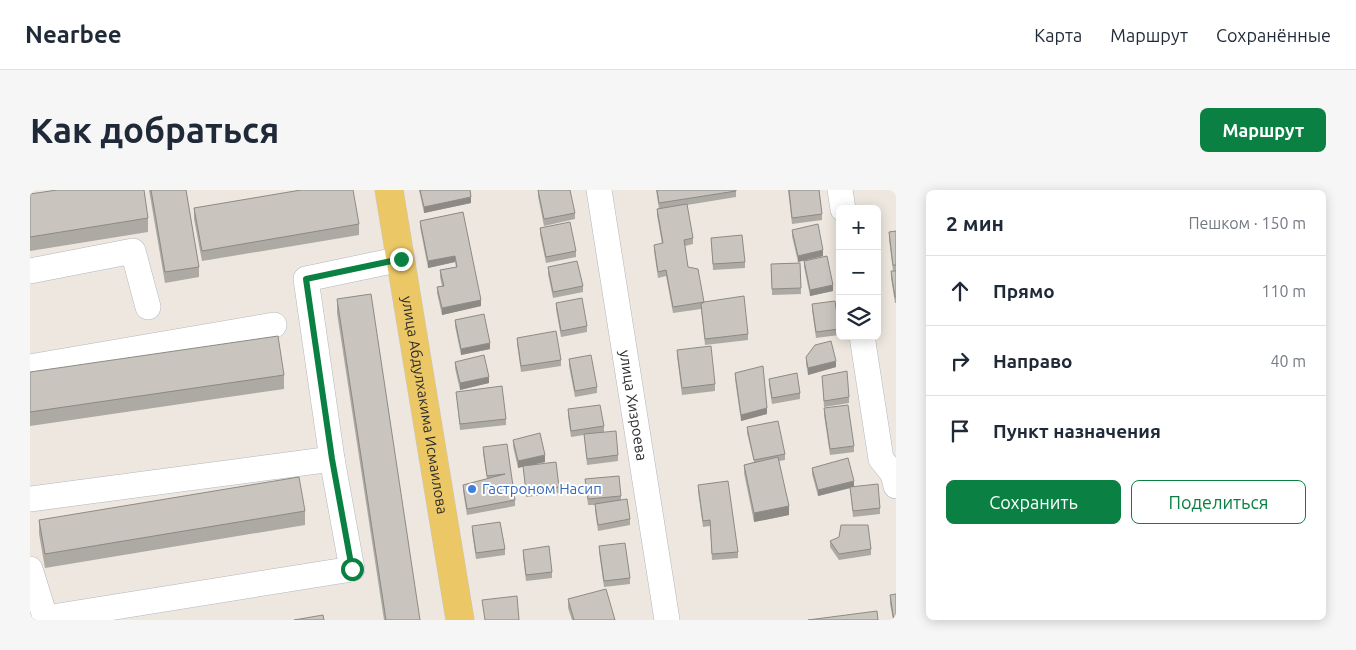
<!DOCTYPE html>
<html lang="ru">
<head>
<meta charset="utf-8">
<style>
	body { margin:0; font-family:Ubuntu,sans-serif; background:#f6f6f7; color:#1f2937 }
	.controls { position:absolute; right:15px; top:15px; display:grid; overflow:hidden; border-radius:8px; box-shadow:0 2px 12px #0003 }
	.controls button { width:45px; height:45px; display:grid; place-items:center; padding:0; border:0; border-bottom:1px solid #e0e1e3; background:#fff; color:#1f2937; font:25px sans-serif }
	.stop { position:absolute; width:15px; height:15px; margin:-11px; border:4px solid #0b8043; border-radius:50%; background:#fff }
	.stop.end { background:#0b8043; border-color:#fff; box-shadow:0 1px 5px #0008 }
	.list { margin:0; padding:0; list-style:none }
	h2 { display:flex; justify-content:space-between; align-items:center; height:65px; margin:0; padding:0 20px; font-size:21px }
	h2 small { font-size:16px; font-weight:400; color:#747a83 }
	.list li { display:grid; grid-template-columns:32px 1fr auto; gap:15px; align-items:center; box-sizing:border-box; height:70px; padding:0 20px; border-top:1px solid #e0e1e3 }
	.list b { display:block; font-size:19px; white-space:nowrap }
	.list em { font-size:16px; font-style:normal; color:#747a83 }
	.actions { display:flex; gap:10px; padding:15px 20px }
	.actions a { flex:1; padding:11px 0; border:1px solid #0b8043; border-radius:8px; text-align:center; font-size:18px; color:#0b8043 }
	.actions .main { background:#0b8043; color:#fff }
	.icon { flex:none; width:28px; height:28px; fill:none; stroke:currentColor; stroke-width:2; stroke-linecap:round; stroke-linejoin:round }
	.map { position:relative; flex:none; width:866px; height:430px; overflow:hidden; border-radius:8px }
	header { display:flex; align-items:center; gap:30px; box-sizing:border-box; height:70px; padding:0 25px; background:#fff; border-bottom:1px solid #e0e1e3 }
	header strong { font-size:24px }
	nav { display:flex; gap:28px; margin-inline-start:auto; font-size:18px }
	.intro { display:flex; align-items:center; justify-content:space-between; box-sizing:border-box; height:120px; padding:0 30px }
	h1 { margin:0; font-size:35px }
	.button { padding:12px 22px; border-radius:8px; background:#0b8043; color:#fff; font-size:18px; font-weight:700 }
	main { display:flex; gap:30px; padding:0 30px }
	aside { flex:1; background:#fff; border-radius:8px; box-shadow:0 2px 12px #0003 }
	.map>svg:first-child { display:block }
</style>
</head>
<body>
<header>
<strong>Nearbee</strong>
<nav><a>Карта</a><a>Маршрут</a><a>Сохранённые</a></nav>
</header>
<div class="intro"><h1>Как добраться</h1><a class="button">Маршрут</a></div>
<main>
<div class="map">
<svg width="866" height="430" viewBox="0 0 866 430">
	<rect width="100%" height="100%" fill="#ede7df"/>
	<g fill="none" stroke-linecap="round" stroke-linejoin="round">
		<!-- minor casing -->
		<g stroke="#b3b6bf" stroke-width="26">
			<g id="minor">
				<path id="s1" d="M569,0L637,430"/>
				<path d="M810,0L813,19"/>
				<path d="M0,81L103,61L118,117"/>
				<path d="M832,146L851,269L863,284L866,296"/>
				<path d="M0,177L244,135"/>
				<path d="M0,309L302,269"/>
				<path d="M0,379L16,430"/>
				<path d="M16,428L322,379L302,269L276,89L371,69"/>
			</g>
		</g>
		<!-- major casing -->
		<g stroke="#c8c8c8" stroke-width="29">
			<g id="major">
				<path id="s2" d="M359,0L430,430"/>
			</g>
		</g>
		<!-- minor -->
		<use href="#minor" stroke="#fff" stroke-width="25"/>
		<!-- major -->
		<use href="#major" stroke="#ebc766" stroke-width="28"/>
	</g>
	<!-- wall -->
	<path fill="#ada9a3" d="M119,0H156L169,77V87L135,93Z
		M389,0H440L441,13L394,23Z
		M508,0L545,23V29L514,36L508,6Z
		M626,0H706V7L657,15L663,48V54L655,56L658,77L674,112L718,144V150L675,155L671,119L643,123L636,86L628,88L624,61V55L632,54L627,25V19H629Z
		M758,0H789L792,24V30L762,34Z
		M0,4L118,28V42L0,61Z
		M164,18L329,34V45L172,71L164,29Z
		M433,22L451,116L412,125L407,103V97L412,96L410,87V80L426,77L425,72L398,78L390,37V31Z
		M510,38L546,61V67L516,73L510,44Z
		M762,40L793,66L768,72L762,46Z
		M866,41V113H865L861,88V81H863L859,49V42Z
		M681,48L715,72V78L683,80Z
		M774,71L803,101L780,106L774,77Z
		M770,73L771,104L742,105L741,74Z
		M518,77L553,96V102L523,108L518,84Z
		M307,109L390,430H354L307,123Z
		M526,113L557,136V142L531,147L526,119Z
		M782,114L809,139V145L786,148L782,120Z
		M425,130L460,159L431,165L425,136Z
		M487,148L531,170V176L491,182L487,154Z
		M647,160L685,194V201L652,205L647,166Z
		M776,167L806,177L778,185L776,174Z
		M539,169L567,197V203L545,207L539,176Z
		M425,172L459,193L430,200L425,178Z
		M0,182L254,185V199L0,236Z
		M705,183L737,224L711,231L705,189Z
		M792,186L819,207V213L794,217Z
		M739,189L770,203V209L742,214L739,195Z
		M426,202L476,229V235L430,240Z
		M794,218L824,256V262L800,265L794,225Z
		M538,219L574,236V242L588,265V271L557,275L554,245L541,247L538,226Z
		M717,237L755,264V270L749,271L759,325L724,332L714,283V275L724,272L717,243Z
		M483,250L515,272L497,276L529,297V303L496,307L493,276L488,278L483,256Z
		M453,257L485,310V316L437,325L433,301V295L457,289L453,263Z
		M782,278L824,297L850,318V324L823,327L820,298L788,306L782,284Z
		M555,289L591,306V310L600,329V335L568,341L565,321V315H558Z
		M668,295L708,362V368L682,370L680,336L673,337L668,301Z
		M275,321V335L15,378L9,344V330Z
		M442,336L475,359V365L446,369L442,342Z
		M800,351L841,359V365L809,370L800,357Z
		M569,356L600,388V394L574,397L569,362Z
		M493,360L522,382V388L496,391L493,366Z
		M860,405L866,430H863L860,414Z
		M538,409L585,430H542L538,418Z"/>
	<!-- shaded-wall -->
	<path fill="#8d8a85" d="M441,7V13L394,23V17Z
		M793,60V66L768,72V66Z
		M425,66V72L398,78V71Z
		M803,95V101L780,106V100Z
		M451,110V116L412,125V118Z
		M460,153V159L431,165V159Z
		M806,171V177L778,185V178Z
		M459,187V193L430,200V193Z
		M737,218V224L711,231V225Z
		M515,265V272L488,278V271Z
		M824,291V297L788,306V300Z
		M759,316V325L724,332V323Z"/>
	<!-- building -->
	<path fill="#c9c5be" stroke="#8d8a85" d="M27,0H114L118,28L0,47V4Z
		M121,0H156L169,77L135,82Z
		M271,0H323L329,34L172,61L164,18Z
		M390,0H440L441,7L394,17Z
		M508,0H540L545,23L514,29Z
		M627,0H706V1L629,13Z
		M759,0H789L792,24L762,28Z
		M657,14L663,48L654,50L658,77L668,79L674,112L643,117L636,80L628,82L624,55L633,53L627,19Z
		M433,22L451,110L412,118L407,97L414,96L410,80L427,77L425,66L398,71L390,31Z
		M540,32L546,61L516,67L510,38Z
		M788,34L793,60L768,66L762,40Z
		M866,41V75H863L859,42Z
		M712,45L715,72L683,74L681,48Z
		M797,66L803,95L780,100L774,71Z
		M547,71L553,96L523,102L518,77Z
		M770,73L771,98L742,99L741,74Z
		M861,81H866V107H865Z
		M341,104L390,430H356L307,109Z
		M714,106L718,144L675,149L671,114L674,112Z
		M552,108L557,136L531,141L526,113Z
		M805,111L809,139L786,142L782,114Z
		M454,124L460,153L431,159L425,130Z
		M526,141L531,170L491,176L487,148Z
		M248,146L254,185L0,222V182Z
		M801,151L806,171L778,178L776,167L785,155Z
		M681,156L685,194L652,198L647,160Z
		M454,165L459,187L430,193L425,172Z
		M561,165L567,197L545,201L539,169Z
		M733,176L737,218L711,225L705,183Z
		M817,181L819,207L794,211L792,186Z
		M767,183L770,203L742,208L739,189Z
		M472,196L476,229L430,234L426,202Z
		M570,215L574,236L541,241L538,219Z
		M818,215L824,256L800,259L794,218Z
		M748,231L755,264L724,270L717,237Z
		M586,241L588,265L557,269L554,244Z
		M510,243L515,265L488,271L483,250Z
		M477,254L485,310L437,319L433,295L475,284L457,286L453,257Z
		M748,267L759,316L724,323L714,275Z
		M818,268L824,291L788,300L782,278Z
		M526,272L529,297L496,301L493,276Z
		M589,286L591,306L558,309L555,289Z
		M269,287L275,321L15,364L9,330Z
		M698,291L708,362L682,364L680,330L673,331L668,295Z
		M848,294L850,318L823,321L820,297Z
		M597,309L600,329L568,335L565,314Z
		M470,332L475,359L446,363L442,336Z
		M811,335H838L841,359L809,364L800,351L809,347Z
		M595,353L600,388L574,391L569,356Z
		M519,356L522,382L496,385L493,360Z
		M576,399L585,430H544L538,409Z
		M866,404V430H864L860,405Z
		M487,406L489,430H455L452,410Z
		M847,421L848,430H778Z
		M293,425L294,430H264Z"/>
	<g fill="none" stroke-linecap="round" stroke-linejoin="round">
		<!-- route -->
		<path stroke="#0b8043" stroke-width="6" d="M322,379L302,269L276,89L371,69"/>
	</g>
	<!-- markers -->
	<circle fill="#3f7fe0" stroke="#fff" stroke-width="2" cx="442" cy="299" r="5"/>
	<g text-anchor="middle" stroke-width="4" stroke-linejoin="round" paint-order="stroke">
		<!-- street labels -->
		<g font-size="15" fill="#2c2c2c" stroke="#fff">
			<text dy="5" stroke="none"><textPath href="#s2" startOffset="218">улица Абдулхакима Исмаилова</textPath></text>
			<text dy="5" stroke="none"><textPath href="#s1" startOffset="218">улица Хизроева</textPath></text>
		</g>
		<!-- shop labels -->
		<g font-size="15" fill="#366cbe" stroke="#fff" text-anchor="start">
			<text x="452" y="304">Гастроном Насип</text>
		</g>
	</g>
</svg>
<div class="controls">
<button>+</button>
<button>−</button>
<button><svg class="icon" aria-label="layers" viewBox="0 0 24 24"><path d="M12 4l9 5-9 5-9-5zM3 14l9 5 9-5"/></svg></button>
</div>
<div class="stop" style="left:322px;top:379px"></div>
<div class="stop end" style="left:371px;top:69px"></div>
</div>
<aside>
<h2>2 мин<small>Пешком · 150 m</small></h2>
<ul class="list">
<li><svg class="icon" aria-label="ahead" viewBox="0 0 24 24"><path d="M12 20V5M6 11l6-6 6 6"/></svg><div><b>Прямо</b></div><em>110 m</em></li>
<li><svg class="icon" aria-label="right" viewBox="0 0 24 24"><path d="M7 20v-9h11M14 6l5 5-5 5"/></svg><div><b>Направо</b></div><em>40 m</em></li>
<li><svg class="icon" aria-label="arrive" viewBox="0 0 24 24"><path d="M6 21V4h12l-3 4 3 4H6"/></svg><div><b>Пункт назначения</b></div></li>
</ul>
<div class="actions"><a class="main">Сохранить</a><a>Поделиться</a></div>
</aside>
</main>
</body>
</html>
